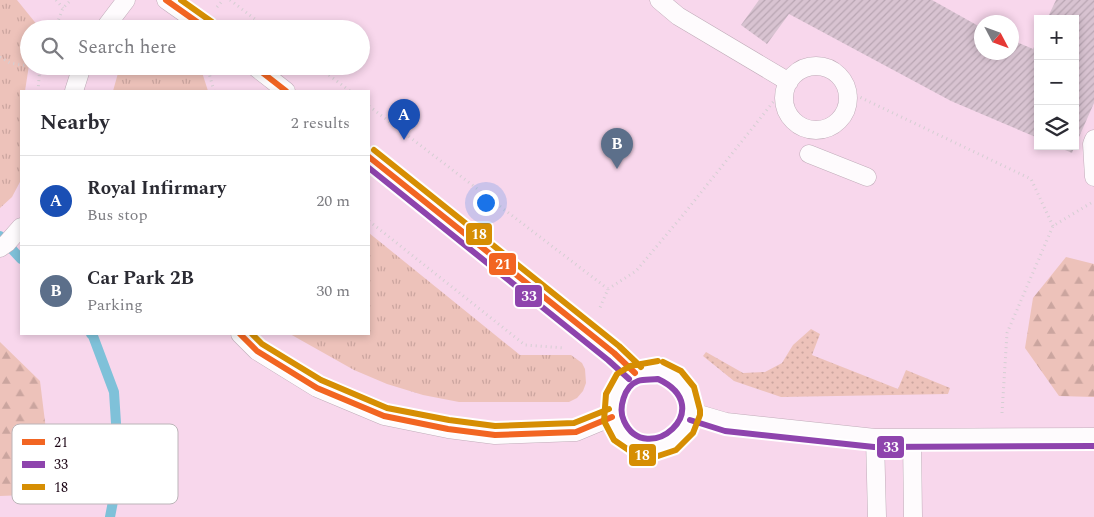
<!DOCTYPE html>
<html lang="en">
<head>
<meta charset="utf-8">
<style>
	body { margin:0; font-family:Spectral,serif; background:#f2f2f3; color:#2b2b33 }
	.controls { position:absolute; right:15px; top:15px; display:grid; overflow:hidden; border-radius:0px; box-shadow:0 2px 8px #0003 }
	.controls button { width:45px; height:45px; display:grid; place-items:center; padding:0; border:0; border-bottom:1px solid #e1e1e2; background:#fff; color:#2b2b33; font:25px sans-serif }
	.compass { position:absolute; left:974px; top:15px; width:45px; height:45px; border-radius:50%; background:#fff; box-shadow:0 2px 8px #0003; rotate:131deg }
	.you { position:absolute; left:485px; top:202px; width:18px; height:18px; margin:-12px; border:4px solid #fff; border-radius:50%; background:#1a73e8; box-shadow:0 0 0 8px #1a73e833 }
	.badge { display:grid; place-items:center; width:32px; height:32px; border-radius:50%; background:#675361; color:#fff; font-size:16px; font-weight:700 }
	.pin { position:absolute; translate:-50% -41px; filter:drop-shadow(0 1px 2px #0008) }
	.pin::after { content:''; position:absolute; top:26px; width:18px; height:15px; background:inherit; clip-path:polygon(0 0,100% 0,50% 100%) }
	.list { margin:0; padding:0; list-style:none }
	h2 { display:flex; justify-content:space-between; align-items:center; height:65px; margin:0; padding:0 20px; font-size:21px }
	h2 small { font-size:16px; font-weight:400; color:#7c7c81 }
	.list li { display:grid; grid-template-columns:32px 1fr auto; gap:15px; align-items:center; box-sizing:border-box; height:90px; padding:0 20px; border-top:1px solid #e1e1e2 }
	.list b { display:block; font-size:19px; white-space:nowrap }
	.list p { margin:0; font-size:16px; white-space:nowrap; color:#7c7c81 }
	.list em { font-size:16px; font-style:normal; color:#7c7c81 }
	.icon { flex:none; width:28px; height:28px; fill:none; stroke:currentColor; stroke-width:2; stroke-linecap:round; stroke-linejoin:round }
	.map { position:relative; flex:none; width:1094px; height:517px; overflow:hidden }
	.search { position:absolute; background:#fff; box-shadow:0 2px 8px #0003; left:20px; top:20px; width:350px; height:55px; display:flex; align-items:center; gap:12px; box-sizing:border-box; padding:0 18px; border-radius:28px; color:#7c7c81; font-size:19px }
	.panel { position:absolute; background:#fff; box-shadow:0 2px 8px #0003; left:20px; top:90px; width:350px; height:245px; border-radius:0px }
	.map>svg:first-child { display:block }
</style>
</head>
<body>
<div class="map">
<svg width="1094" height="517" viewBox="0 0 1094 517">
	<defs>
		<pattern id="grass-tufts" width="24" height="20" patternUnits="userSpaceOnUse" patternTransform="scale(1.25)"><rect width="24" height="20" fill="#edc2ba"/><path d="M3 7l-1-3M5 7V3M7 7l1-3M15 17l-1-3M17 17v-4M19 17l1-3" fill="none" stroke="#cba59f"/></pattern>
		<pattern id="forest-firs" width="22" height="20" patternUnits="userSpaceOnUse" patternTransform="scale(1.25)"><rect width="22" height="20" fill="#edc2ba"/><path d="M5 1l3.5 6h-7zM16 11l3.5 6h-7z" fill="#cba59f"/></pattern>
		<pattern id="garden-dots" width="8" height="8" patternUnits="userSpaceOnUse" patternTransform="scale(1.25)"><rect width="8" height="8" fill="#edc2ba"/><path d="M2 2h.1M6 6h.1" fill="none" stroke="#cba59f" stroke-width="1.8" stroke-linecap="round"/></pattern>
		<pattern id="building-hatch" width="6" height="6" patternUnits="userSpaceOnUse" patternTransform="scale(1.25)"><rect width="6" height="6" fill="#d8c3d1"/><path d="M-1 1l2-2M0 6l6-6M5 7l2-2" fill="none" stroke="#b9a6b3"/></pattern>
	</defs>
	<rect width="100%" height="100%" fill="#f5e5ef"/>
	<!-- built -->
	<path fill="#f8d7ec" fill-rule="evenodd" d="M0,0H1094V517H0ZM1038,19H1075V146H1038ZM982,22H1012V52H982ZM29,29H361V66H29ZM21,91H369V334H21Z"/>
	<!-- grass -->
	<path fill="url(#grass-tufts)" d="M0,0H17L38,26L37,29H29V65L25,91H21V180L12,197L0,208Z
		M120,66H200L208,91H113Z
		M369,233L520,355H571L582,363L585,369L586,383L583,391L577,398L569,402H459L423,395L387,384L354,370L290,334H369Z"/>
	<!-- forest -->
	<path fill="url(#forest-firs)" d="M1066,257L1094,264V397L1059,396L1025,348L1033,298Z
		M0,342L40,381L48,446L25,495L0,496Z"/>
	<!-- garden -->
	<path fill="url(#garden-dots)" d="M811,329L820,334L812,355L898,389L906,370L950,388L948,394L781,397L734,381L703,356L706,352L743,373L765,372L782,363L793,345Z"/>
	<g fill="none" stroke-linecap="round" stroke-linejoin="round">
		<!-- stream -->
		<path stroke="#7fc1d9" stroke-width="10" d="M0,236L21,259
			M91,334L93,336L114,392L119,470L110,517"/>
	</g>
	<!-- building -->
	<path fill="url(#building-hatch)" d="M759,0H932L982,28V52H1012V40L1033,49L1038,39V138L951,101L789,14L767,44L741,25Z
		M1056,0H1094V103L1072,153L1056,146H1075V19H1047Z"/>
	<g fill="none" stroke-linecap="round" stroke-linejoin="round">
		<!-- service casing -->
		<g stroke="#c0acb9" stroke-width="19">
			<path id="service" d="M166,0L207,29
				M659,0L678,16L789,82
				M104,29L126,0
				M254,66L286,91
				M784 98a32 32 0 1 1 64 0a32 32 0 1 1-64 0Z
				M74,91L82,66
				M1094,139L1092,144L1094,177
				M809,154L867,177
				M369,157L614,353L635,373
				M0,248L7,243L21,227
				M240,334L257,351L317,388L384,416L448,429L495,435L576,432L612,417
				M659,370L676,378L687,392L692,412L686,428L672,442L655,448L635,445L620,434L612,417L614,397L624,380L635,373Z
				M692,412L726,422L875,438L1094,437
				M875,438L877,517
				M912,438L913,517"/>
		</g>
		<!-- path -->
		<path stroke="#d5cfd3" stroke-width="3" stroke-dasharray="1 4" stroke-linecap="butt" d="M56,0L63,8
			M230,0L268,29
			M217,7L223,0
			M55,29L63,8L71,0
			M0,57L10,63L29,66
			M207,66L214,91
			M317,66L350,91
			M38,91L40,66
			M847,91L1031,179L1053,226
			M369,106L608,289L599,310
			M369,221L525,345L565,348
			M608,289L636,271L683,215L774,101
			M1002,413L1007,333L1053,226L1091,203"/>
		<!-- service -->
		<use href="#service" stroke="#fefbfd" stroke-width="18"/>
		<!-- bus-1 casing -->
		<g stroke="#fff" stroke-width="10">
			<path id="bus-1" d="M166,0L207,29
				M254,66L286,91
				M369,157L614,353L635,373
				M240,334L257,351L317,388L384,416L448,429L495,435L576,432L612,417"/>
		</g>
		<!-- bus-2 casing -->
		<g stroke="#fff" stroke-width="10">
			<path id="bus-2" d="M369,168L608,360L629,379
				M658,379C720,408 646,469 624,421C618,409 624,386 638,381C644,379 652,380 658,379Z
				M690,420L725,431L874,447L1094,446"/>
		</g>
		<!-- bus-3 casing -->
		<g stroke="#fff" stroke-width="10">
			<path id="bus-3" d="M181,0L212,22
				M374,150L619,346L641,367
				M252,334L262,344L321,380L387,408L449,420L495,426L574,423L609,409
				M658,361L630,366L617,374L606,394L604,421L614,440L633,453L655,457L676,450L693,433L700,415V410L694,387L681,371L663,362"/>
		</g>
		<!-- bus-1 -->
		<use href="#bus-1" stroke="#f26522" stroke-width="6"/>
		<!-- bus-2 -->
		<use href="#bus-2" stroke="#8e44ad" stroke-width="6"/>
		<!-- bus-3 -->
		<use href="#bus-3" stroke="#d68e03" stroke-width="6"/>
	</g>
	<!-- legend -->
	<rect x="12" y="424" width="166" height="80" rx="8" fill="#fff" stroke="#bbb4b8" stroke-width="1"/>
	<rect x="22" y="439" width="23" height="6" fill="#f26522"/>
	<rect x="22" y="461" width="23" height="7" fill="#8e44ad"/>
	<rect x="22" y="484" width="23" height="6" fill="#d68e03"/>
	<g font-size="14" fill="#1b0414">
		<text x="54" y="447">21</text>
		<text x="54" y="469">33</text>
		<text x="54" y="492">18</text>
	</g>
	<g stroke="#fff" stroke-width="2">
		<rect x="465" y="222" width="28" height="24" rx="5" fill="#d68e03"/>
		<rect x="488" y="252" width="29" height="24" rx="5" fill="#f26522"/>
		<rect x="514" y="284" width="29" height="24" rx="5" fill="#8e44ad"/>
		<rect x="876" y="435" width="29" height="24" rx="5" fill="#8e44ad"/>
		<rect x="628" y="443" width="29" height="24" rx="5" fill="#d68e03"/>
	</g>
	<g font-size="14" text-anchor="middle" font-weight="bold" fill="#fff">
		<text x="479" y="239">18</text>
		<text x="503" y="269">21</text>
		<text x="529" y="301">33</text>
		<text x="891" y="452">33</text>
		<text x="642" y="460">18</text>
	</g>
</svg>
<div class="controls">
<button>+</button>
<button>−</button>
<button><svg class="icon" aria-label="layers" viewBox="0 0 24 24"><path d="M12 4l9 5-9 5-9-5zM3 14l9 5 9-5"/></svg></button>
</div>
<svg class="compass" viewBox="-18 -18 36 36"><path d="M0-13l5 13h-10z" fill="#e53935"/><path d="M0 13l5-13h-10z" fill="#7c7c81"/></svg>
<div class="you"></div>
<div class="pin badge" style="left:404px;top:140px;background:#1a4fb4">A</div>
<div class="pin badge" style="left:617px;top:169px;background:#5c6f8a">B</div>
<div class="search"><svg class="icon" aria-label="search" viewBox="0 0 24 24"><circle cx="10" cy="10" r="6"/><path d="M15 15l6 6"/></svg>Search here</div>
<section class="panel">
<h2>Nearby<small>2 results</small></h2>
<ul class="list">
<li><span class="badge" style="background:#1a4fb4">A</span><div><b>Royal Infirmary</b><p>Bus stop</p></div><em>20 m</em></li>
<li><span class="badge" style="background:#5c6f8a">B</span><div><b>Car Park 2B</b><p>Parking</p></div><em>30 m</em></li>
</ul>
</section>
</div>
</body>
</html>
